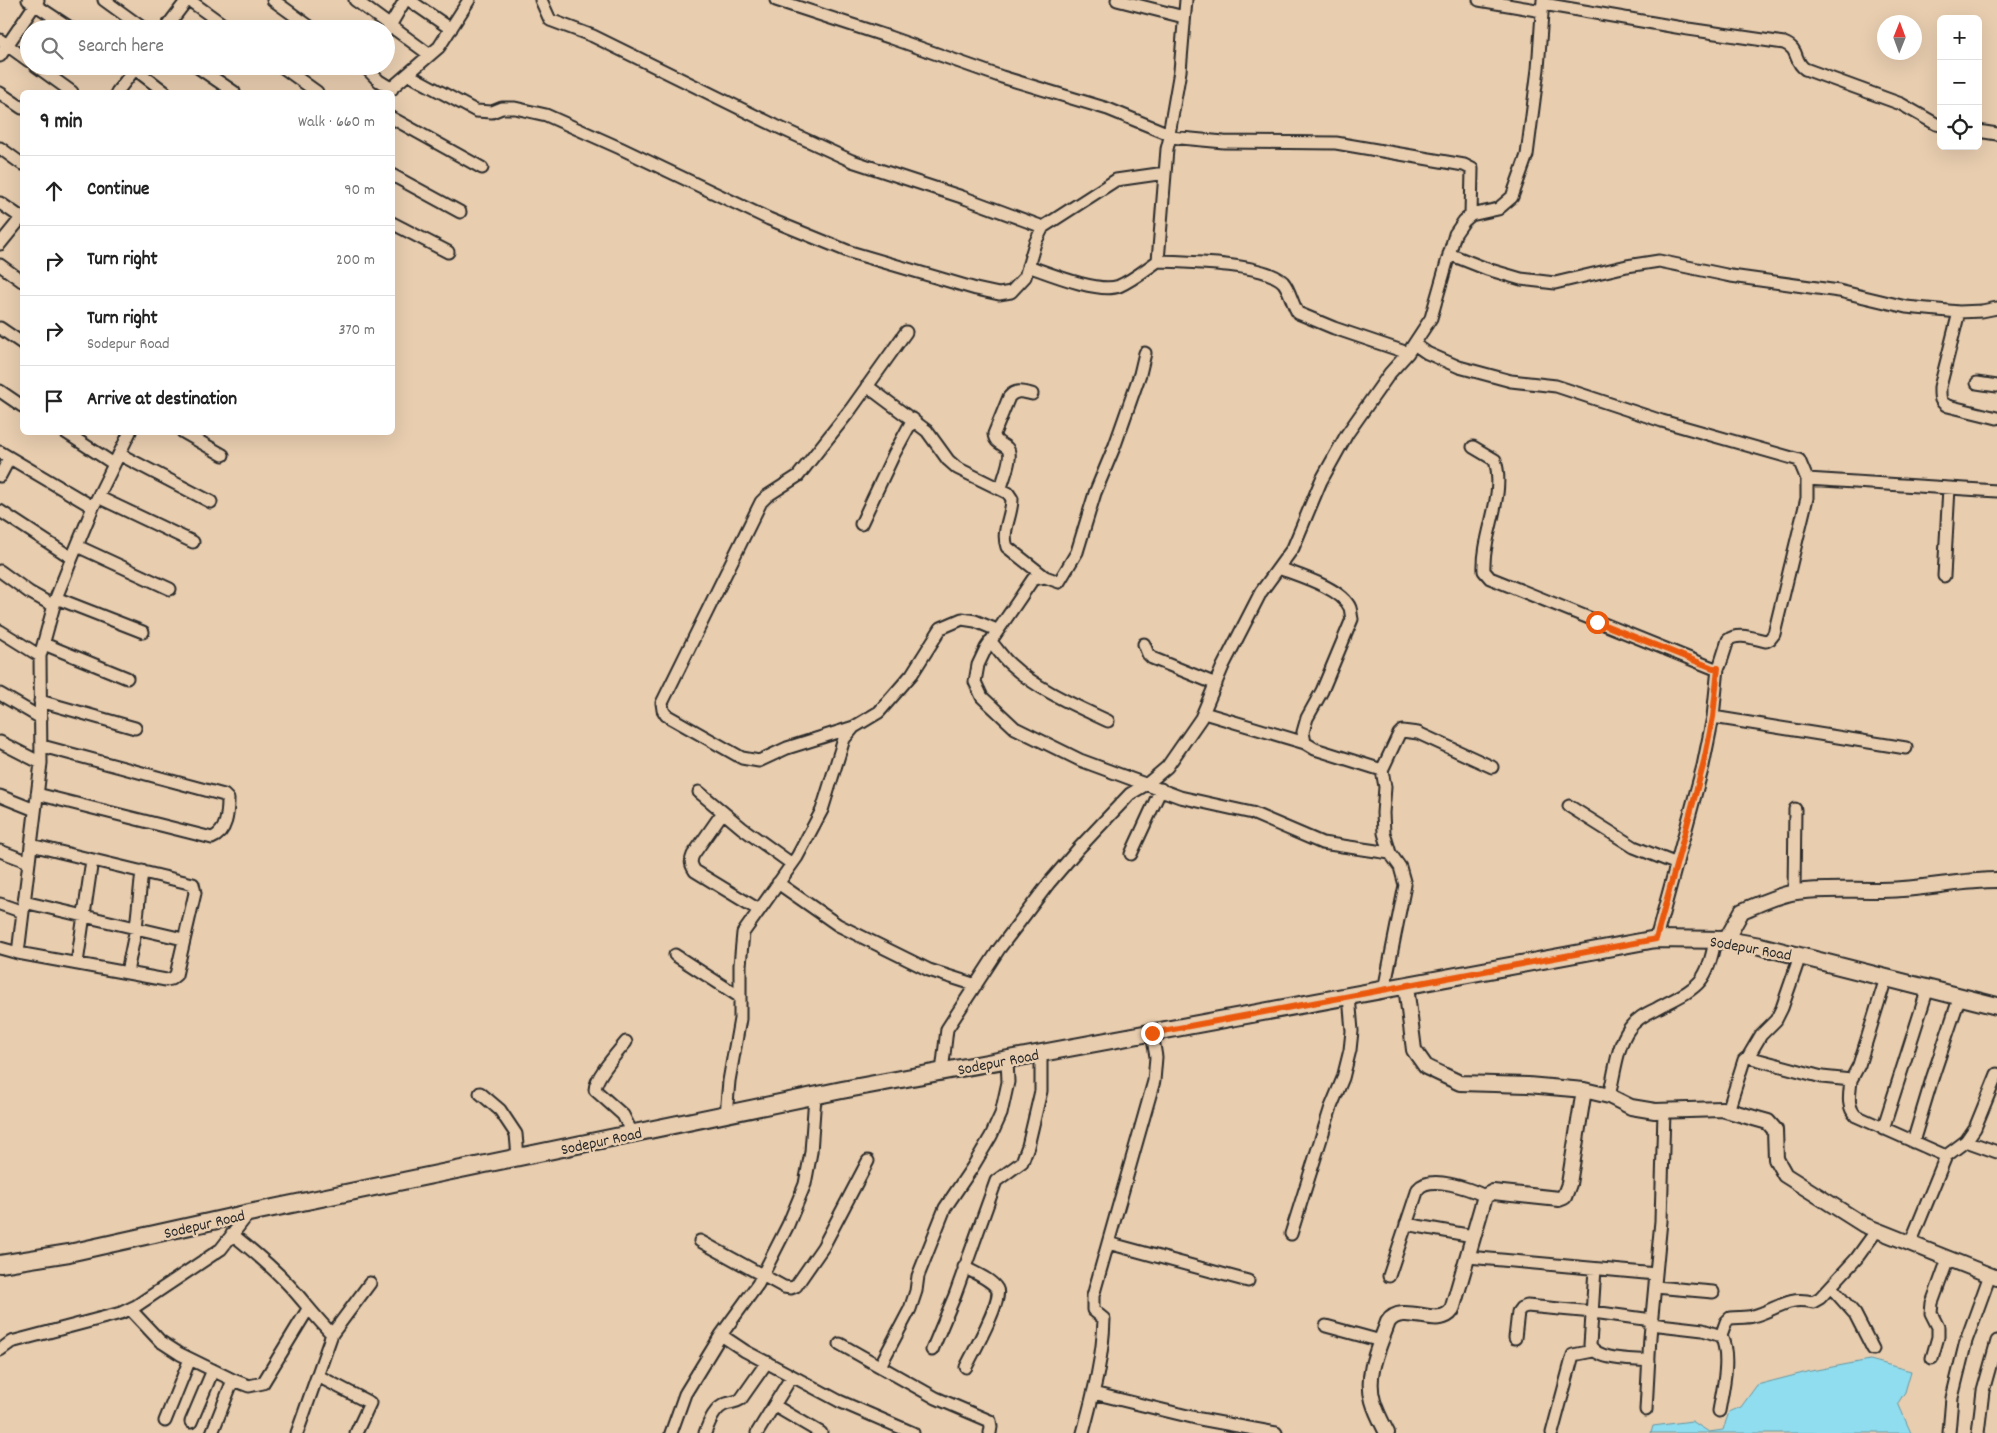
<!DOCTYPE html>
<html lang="en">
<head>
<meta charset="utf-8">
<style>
	body { margin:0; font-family:Dekko,sans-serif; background:#f6f6f6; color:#222 }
	.controls { position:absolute; right:15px; top:15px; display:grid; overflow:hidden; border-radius:8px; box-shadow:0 5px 20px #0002 }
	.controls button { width:45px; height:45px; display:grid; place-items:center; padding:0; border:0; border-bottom:1px solid #e0e0e0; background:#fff; color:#222; font:25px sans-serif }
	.compass { position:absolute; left:1877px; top:15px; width:45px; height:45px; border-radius:50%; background:#fff; box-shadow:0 5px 20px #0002; rotate:1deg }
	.stop { position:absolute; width:15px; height:15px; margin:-11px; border:4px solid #ea580c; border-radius:50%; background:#fff }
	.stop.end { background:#ea580c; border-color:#fff; box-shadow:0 1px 5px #0008 }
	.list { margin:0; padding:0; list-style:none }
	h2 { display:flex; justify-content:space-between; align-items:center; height:65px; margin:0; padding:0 20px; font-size:21px }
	h2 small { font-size:16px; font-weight:400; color:#767676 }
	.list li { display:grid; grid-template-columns:32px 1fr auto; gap:15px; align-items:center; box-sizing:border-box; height:70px; padding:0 20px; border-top:1px solid #e0e0e0 }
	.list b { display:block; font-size:19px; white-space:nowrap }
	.list p { margin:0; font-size:16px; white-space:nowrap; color:#767676 }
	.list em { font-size:16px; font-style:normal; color:#767676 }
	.icon { flex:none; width:28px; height:28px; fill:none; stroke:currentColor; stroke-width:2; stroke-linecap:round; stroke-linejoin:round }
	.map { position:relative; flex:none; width:1997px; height:1433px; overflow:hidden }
	.search { position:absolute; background:#fff; box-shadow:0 5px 20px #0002; left:20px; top:20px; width:375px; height:55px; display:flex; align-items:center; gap:12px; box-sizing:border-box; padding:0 18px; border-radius:28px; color:#767676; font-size:19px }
	.panel { position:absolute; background:#fff; box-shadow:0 5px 20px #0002; left:20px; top:90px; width:375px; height:345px; border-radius:8px }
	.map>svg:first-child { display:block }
</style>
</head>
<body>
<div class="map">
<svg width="1997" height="1433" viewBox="0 0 1997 1433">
	<rect width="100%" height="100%" fill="#e8cdaf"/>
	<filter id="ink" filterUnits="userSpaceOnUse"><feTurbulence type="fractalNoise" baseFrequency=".02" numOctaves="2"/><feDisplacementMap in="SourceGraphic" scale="10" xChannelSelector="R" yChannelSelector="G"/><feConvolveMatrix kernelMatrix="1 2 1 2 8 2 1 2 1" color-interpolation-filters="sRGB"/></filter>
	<g filter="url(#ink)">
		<!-- water -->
		<path fill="#8fddef" stroke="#6796a1" d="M1870,1360L1911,1371L1905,1392L1898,1403L1911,1433H1651L1653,1426L1692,1421L1709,1432L1723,1430L1729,1412L1741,1407L1757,1385L1811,1371Z"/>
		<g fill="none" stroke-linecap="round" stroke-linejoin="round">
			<!-- minor casing -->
			<g stroke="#2b2b2b" stroke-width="15">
				<path id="minor" d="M28,0L72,29
					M104,0L144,29
					M189,0L229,29
					M273,0L313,29
					M355,0L430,55
					M409,0L451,29
					M541,0L550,20L593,36L776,126L852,161L962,197L1043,227
					M776,0L889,37L1002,77L1108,109L1169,134
					M1117,0L1184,17
					M1186,0L1180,71L1169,134L1170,137L1167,149L1158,261C1186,262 1264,263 1283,282C1290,290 1292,304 1298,313L1334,328L1408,353
					M1479,0L1542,11
					M1543,4L1688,29L1784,43C1800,49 1793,61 1805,69L1901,104L1936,124L1941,125
					M165,29L187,0
					M387,31L405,0
					M0,40L29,61
					M0,56L38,0
					M36,66L72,92
					M131,66L165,92
					M196,66L234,92
					M281,66L317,92
					M364,66L379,81L392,89
					M409,75L476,111L492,112L502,108H515L546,115L620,148L769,219L850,252L976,289L999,294L1011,292L1025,277L1035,243L1043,227L1116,180L1165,173
					M117,92L137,66
					M387,92L439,47L469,0
					M0,93L22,108
					M392,118L482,168
					M1978,131L1997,134
					M1170,137L1224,142L1336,143L1464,165L1472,169L1471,215
					M0,148L22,164
					M392,175L460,212
					M0,203L22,218
					M392,223L448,252
					M0,244L22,217
					M1449,254L1487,269L1521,279L1555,283L1627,266L1659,261L1731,276L1839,291L1906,307L1959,312L1982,311L1997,308
					M0,265L22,281
					M1028,266C1048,273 1099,294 1119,286C1133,280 1146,269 1158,261
					M1959,312L1940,387C1940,397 1939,402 1948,406L1997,418
					M0,328L22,343
					M1414,344L1427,353L1459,367L1511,381L1556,386L1662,421L1799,460L1807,479V498L1774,634L1770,639L1766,641C1755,639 1738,632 1728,640L1720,665L1718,668H1713L1490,578L1484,571C1482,535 1506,496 1495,460L1473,447
					M1145,353L1140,374L1115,445L1095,493L1077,552L1059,582L1045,577L1033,579L986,648L978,665L975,682L982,697L1015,728L1080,760L1180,797L1252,813L1322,843L1390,853
					M1977,383L1997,386
					M867,386L927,431L948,460L957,468L1008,493L1012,499C1012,516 1001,531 1007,547L1045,577
					M0,391L22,406
					M65,432L114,464
					M183,432L223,455
					M0,452L93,507
					M119,454L211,502
					M0,476L9,459
					M1807,479L1997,491
					M1001,488C1003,479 1014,455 1007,448C1001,443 995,443 994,434L1009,397C1016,389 1023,392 1032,394
					M98,497L193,542
					M0,511L72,558
					M861,524L894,454L913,419
					M77,546L170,589
					M1279,568C1297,575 1342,588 1350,608C1351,611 1351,616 1352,619L1322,691L1307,718L1303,732L1305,743L1315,749L1382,770L1385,787L1383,813L1384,833L1390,853L1400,867L1405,885L1384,990
					M0,571L29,592L54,606
					M1944,576L1949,488
					M56,598L143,632
					M0,631L40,656
					M990,641C997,648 1003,658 1010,664C1038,690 1074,705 1108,721
					M44,644L127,678
					M1144,644L1148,654L1152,658L1216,684
					M0,694L41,718
					M40,701L135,728
					M1204,713L1305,743
					M1713,717L1906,748
					M854,727L787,748L759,761L742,758L666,715L663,710L662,703L761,502L767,496L798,476L851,409L906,332
					M0,742L41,763
					M1382,770L1399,734L1402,731L1418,733L1492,767
					M699,792L742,828L792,864
					M37,794L212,838C227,832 228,813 228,799L224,795L42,746
					M0,796L35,810
					M1569,806L1634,847L1677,864
					M723,812L693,855C690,862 691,865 695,871L759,910
					M31,845L193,884L195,893L176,975L171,979L166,980L18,953L41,763L40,656L56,598L72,558L93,507L130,432
					M0,851L29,862
					M1131,854L1161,789
					M778,883L838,925L929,970L976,985
					M1794,892L1795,809
					M24,902L183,939
					M0,904L23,912
					M1656,939L1703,766L1713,717L1718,668
					M0,948L18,953
					M675,955L740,997
					M77,963L92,860
					M127,972L136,928L142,871
					M626,1042C617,1053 595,1077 595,1090L623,1115L632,1133
					M1748,1057L1761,1035L1776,1020L1782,1008L1800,956
					M942,1072L947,1029L999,949L1049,883L1079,848L1130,794L1147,784L1167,767L1201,718L1223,666L1261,592L1293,548L1321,481L1347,434L1390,373L1408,353L1431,318L1455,234L1464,221L1471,215L1498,209L1512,197L1527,155L1538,69L1543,0
					M1851,1080C1850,1093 1846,1106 1856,1116L1946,1156
					M480,1093L500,1110L516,1134L518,1157
					M1609,1096C1614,1077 1617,1045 1629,1029C1636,1019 1645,1014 1656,1009C1695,988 1707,987 1715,940
					M1728,1111L1744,1060L1748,1057L1822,1077L1851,1080L1859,1065L1886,978
					M726,1115L729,1081L740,1019V965L743,933L797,857L822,810L844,739L854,727L879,712L912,674L941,628L962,619L975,621L997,630
					M1883,1129L1928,988
					M1966,1141L1997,1152
					M1913,1142L1932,1079L1960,996
					M1406,1224L1473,1236
					M232,1234C252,1250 271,1266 288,1284C303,1300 316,1318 332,1334L297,1433
					M1291,1234L1331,1107L1343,1078L1350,1050L1352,1031L1349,996
					M700,1241L784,1287L791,1288L796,1286L823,1247L868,1161
					M1108,1243L1248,1281
					M1910,1244L1946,1156L1966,1141L1975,1128L1997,1074
					M1468,1257L1656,1274
					M964,1267C974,1273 991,1279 997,1289C1003,1299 972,1355 966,1367
					M1595,1269L1590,1345C1597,1361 1633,1359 1649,1361
					M1389,1276L1418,1189C1430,1174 1470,1189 1485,1196
					M1655,1287L1713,1292
					M1831,1287L1855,1314L1873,1349
					M130,1309L160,1341L180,1354L233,1380L249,1386L263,1383L308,1309
					M1651,1324L1703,1330L1721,1336C1731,1357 1723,1388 1719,1411
					M1326,1326L1381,1341
					M332,1334L370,1283
					M721,1335L758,1284L788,1225L805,1184L811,1152L815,1096
					M1721,1336L1726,1322L1730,1318C1738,1317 1746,1318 1753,1316C1777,1310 1786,1296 1813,1302L1820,1298L1856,1259L1877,1230
					M1515,1338L1518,1312L1521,1308L1527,1306L1593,1312L1652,1320
					M840,1344L936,1398L990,1421L991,1427L990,1433
					M0,1350L11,1342L121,1313L136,1306L221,1249L249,1213
					M932,1350L955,1295L996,1181L1022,1162L1028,1146L1041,1091V1053
					M1932,1358L1938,1337V1327L1931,1313L1932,1303L1948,1259
					M880,1366L910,1309L916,1291L918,1276L945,1208L972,1168L991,1136L1001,1114L1008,1082L1007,1059
					M318,1376L370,1403L356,1433
					M1093,1393L1200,1419L1276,1433
					M775,1406L821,1433
					M1646,1410L1650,1337L1661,1221L1664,1111
					M165,1421L190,1359
					M191,1422L213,1370
					M212,1433L233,1380
					M671,1433L685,1394L721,1335L745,1351L839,1401L913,1433
					M705,1433C709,1423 714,1408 726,1404C732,1402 735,1403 741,1399L767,1362
					M757,1433L792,1376
					M1083,1433C1093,1395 1103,1359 1104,1319L1093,1310V1296L1154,1081L1156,1057L1152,1033
					M1552,1433L1573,1355L1593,1351
					M1949,1433L1952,1398L1966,1341L1990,1275
					M1978,1433L1983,1391L1997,1341"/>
			</g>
			<!-- tertiary casing -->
			<g stroke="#2b2b2b" stroke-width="18">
				<path id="tertiary" d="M1726,940L1742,911C1759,904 1777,895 1796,892C1831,887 1867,892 1902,889C1934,887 1965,880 1997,880
					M1406,986L1414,1050L1426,1067L1460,1083L1528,1085L1584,1090L1609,1096L1631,1107L1655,1111L1722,1109L1768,1122L1775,1130L1776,1159L1785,1175L1864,1225L1997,1278
					M1387,1433C1382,1423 1376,1412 1373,1401C1365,1374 1379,1347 1388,1322C1403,1301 1438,1330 1452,1310L1485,1196L1493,1192L1559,1199L1564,1197L1569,1184L1584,1090"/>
			</g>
			<!-- primary casing -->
			<g stroke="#2b2b2b" stroke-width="20">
				<path id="primary" d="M0,1264L69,1253L249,1213L842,1090L1656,939L1726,940L1760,946L1997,1006"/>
			</g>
			<!-- minor -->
			<use href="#minor" stroke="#e8cdaf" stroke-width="11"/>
			<!-- tertiary -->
			<use href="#tertiary" stroke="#e8cdaf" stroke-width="14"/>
			<!-- primary -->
			<use href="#primary" stroke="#e8cdaf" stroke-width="16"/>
		</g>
	</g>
	<g fill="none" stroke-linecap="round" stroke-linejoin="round" filter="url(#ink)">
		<!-- route -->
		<path stroke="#ea580c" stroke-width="6" d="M1152,1033L1656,939L1703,766L1713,717L1718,668H1713L1597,622"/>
	</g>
	<g text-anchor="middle" stroke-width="5" stroke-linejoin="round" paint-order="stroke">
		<!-- street labels -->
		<g font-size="16" fill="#2b2b2b" stroke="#e8cdaf">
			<text transform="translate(1751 947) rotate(10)" y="6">Sodepur Road</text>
			<text transform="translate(998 1061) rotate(-11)" y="6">Sodepur Road</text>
			<text transform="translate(601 1140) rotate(-12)" y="6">Sodepur Road</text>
			<text transform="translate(204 1223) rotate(-13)" y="6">Sodepur Road</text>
		</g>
	</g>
</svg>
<div class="controls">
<button>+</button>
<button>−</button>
<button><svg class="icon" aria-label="locate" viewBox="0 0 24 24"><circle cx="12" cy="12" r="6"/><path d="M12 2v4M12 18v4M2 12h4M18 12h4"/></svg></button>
</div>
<svg class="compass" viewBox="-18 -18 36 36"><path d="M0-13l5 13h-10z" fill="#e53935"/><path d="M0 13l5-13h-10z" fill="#767676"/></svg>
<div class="stop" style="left:1597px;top:622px"></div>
<div class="stop end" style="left:1152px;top:1033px"></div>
<div class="search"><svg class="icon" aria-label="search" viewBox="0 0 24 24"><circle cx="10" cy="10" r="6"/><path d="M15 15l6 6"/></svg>Search here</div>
<section class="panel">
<h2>9 min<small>Walk · 660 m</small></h2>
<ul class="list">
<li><svg class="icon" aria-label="ahead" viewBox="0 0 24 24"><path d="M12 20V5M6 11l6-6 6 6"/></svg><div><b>Continue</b></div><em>90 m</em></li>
<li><svg class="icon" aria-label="right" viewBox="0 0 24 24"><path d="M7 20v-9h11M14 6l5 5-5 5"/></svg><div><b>Turn right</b></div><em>200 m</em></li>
<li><svg class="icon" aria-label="right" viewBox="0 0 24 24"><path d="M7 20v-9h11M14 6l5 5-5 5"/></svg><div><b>Turn right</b><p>Sodepur Road</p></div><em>370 m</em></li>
<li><svg class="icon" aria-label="arrive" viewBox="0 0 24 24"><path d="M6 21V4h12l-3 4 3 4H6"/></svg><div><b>Arrive at destination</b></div></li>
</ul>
</section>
</div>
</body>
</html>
